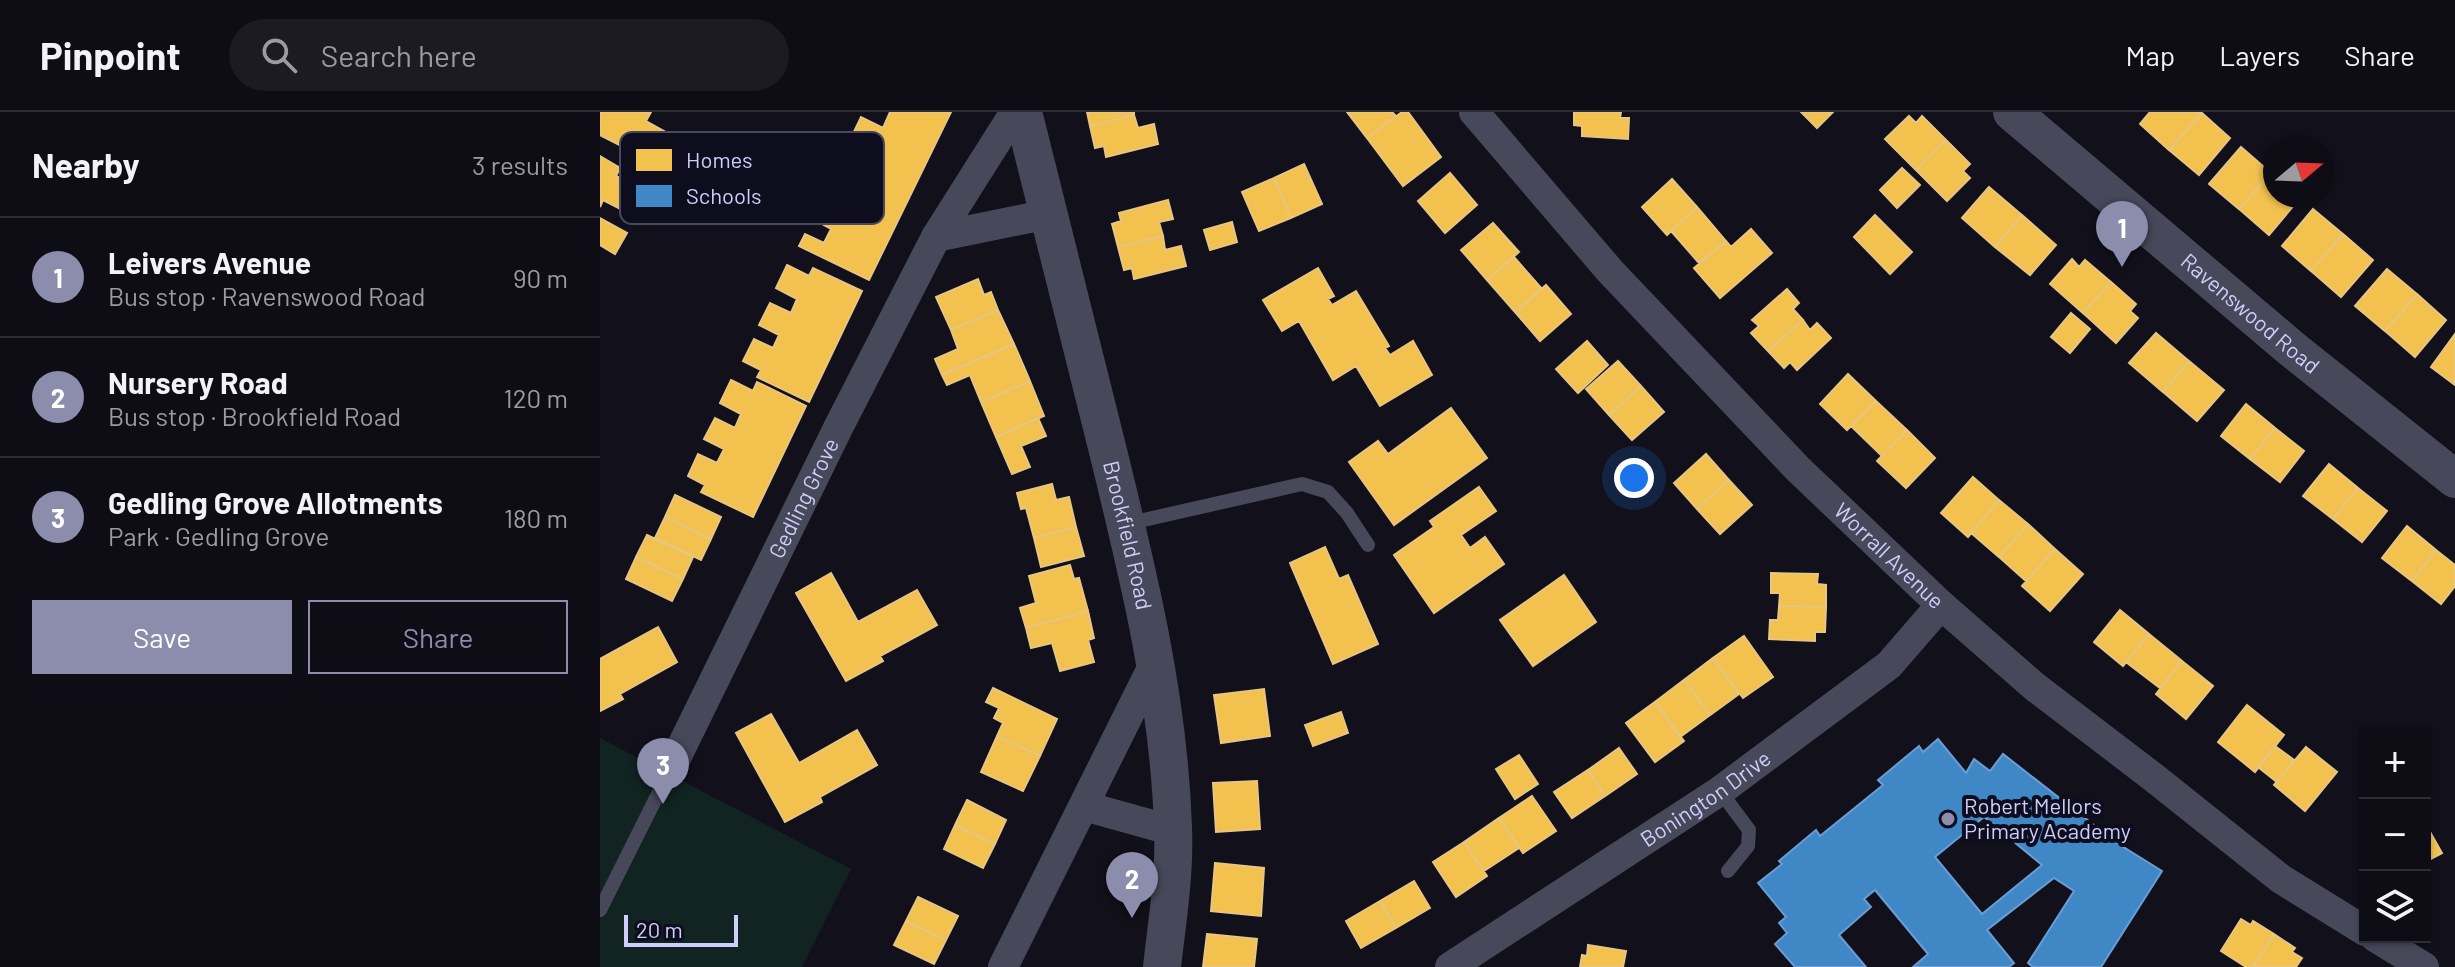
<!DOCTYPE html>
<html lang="en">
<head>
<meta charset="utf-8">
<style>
	body { margin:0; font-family:Barlow,sans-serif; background:#1c1a22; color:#f1f3f6 }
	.controls { position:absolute; right:24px; bottom:24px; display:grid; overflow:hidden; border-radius:0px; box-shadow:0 2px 6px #0004 }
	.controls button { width:72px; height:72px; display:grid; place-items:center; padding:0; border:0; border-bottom:2px solid #2e2c34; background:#0e0c14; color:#f1f3f6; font:40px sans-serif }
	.compass { position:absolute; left:1663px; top:24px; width:72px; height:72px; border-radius:50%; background:#0e0c14; box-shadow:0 2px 6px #0004; rotate:71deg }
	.scale { position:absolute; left:24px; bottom:20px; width:114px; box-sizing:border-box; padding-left:8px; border:4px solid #cdcefb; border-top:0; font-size:22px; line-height:28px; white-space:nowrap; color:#cdcefb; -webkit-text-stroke:6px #0e0d1d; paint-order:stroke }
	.you { position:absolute; left:1034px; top:366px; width:28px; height:28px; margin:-20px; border:6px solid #fff; border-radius:50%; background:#1a73e8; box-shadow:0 0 0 12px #1a73e833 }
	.badge { display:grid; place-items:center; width:52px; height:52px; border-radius:50%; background:#8c8cac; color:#fff; font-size:26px; font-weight:700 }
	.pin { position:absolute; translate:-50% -66px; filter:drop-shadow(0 2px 4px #0008) }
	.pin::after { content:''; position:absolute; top:42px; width:28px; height:24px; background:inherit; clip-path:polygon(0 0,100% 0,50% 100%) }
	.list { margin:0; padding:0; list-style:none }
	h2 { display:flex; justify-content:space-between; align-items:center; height:104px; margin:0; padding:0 32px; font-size:34px }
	h2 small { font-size:26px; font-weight:400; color:#9b9ba0 }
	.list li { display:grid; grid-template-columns:52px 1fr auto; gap:24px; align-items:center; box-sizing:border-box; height:120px; padding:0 32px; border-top:2px solid #2e2c34 }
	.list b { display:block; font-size:30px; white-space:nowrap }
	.list p { margin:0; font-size:26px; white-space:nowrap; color:#9b9ba0 }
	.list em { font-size:26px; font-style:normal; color:#9b9ba0 }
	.actions { display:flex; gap:16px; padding:24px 32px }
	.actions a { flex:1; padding:18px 0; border:2px solid #8c8cac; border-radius:0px; text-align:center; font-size:28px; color:#8c8cac }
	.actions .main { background:#8c8cac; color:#fff }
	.icon { flex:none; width:44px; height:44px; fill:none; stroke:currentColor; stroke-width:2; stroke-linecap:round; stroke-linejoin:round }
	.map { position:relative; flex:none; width:1855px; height:855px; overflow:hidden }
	header { display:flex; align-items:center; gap:48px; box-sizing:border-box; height:112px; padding:0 40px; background:#0e0c14; border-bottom:2px solid #2e2c34 }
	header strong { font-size:38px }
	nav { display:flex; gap:44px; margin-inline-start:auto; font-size:28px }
	.search { width:560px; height:72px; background:#1c1a22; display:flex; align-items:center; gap:20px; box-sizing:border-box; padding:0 28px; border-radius:44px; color:#9b9ba0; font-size:30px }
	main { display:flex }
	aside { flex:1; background:#0e0c14 }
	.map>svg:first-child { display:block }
</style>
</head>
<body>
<header>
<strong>Pinpoint</strong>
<div class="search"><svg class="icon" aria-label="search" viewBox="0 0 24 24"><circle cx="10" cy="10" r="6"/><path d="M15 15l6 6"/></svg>Search here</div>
<nav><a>Map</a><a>Layers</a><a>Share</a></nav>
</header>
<main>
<aside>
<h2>Nearby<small>3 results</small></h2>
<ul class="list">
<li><span class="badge">1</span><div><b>Leivers Avenue</b><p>Bus stop · Ravenswood Road</p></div><em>90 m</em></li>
<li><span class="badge">2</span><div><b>Nursery Road</b><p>Bus stop · Brookfield Road</p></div><em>120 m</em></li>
<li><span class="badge">3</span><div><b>Gedling Grove Allotments</b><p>Park · Gedling Grove</p></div><em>180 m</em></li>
</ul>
<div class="actions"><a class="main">Save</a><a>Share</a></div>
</aside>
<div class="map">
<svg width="1855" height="855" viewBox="0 0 1855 855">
	<rect width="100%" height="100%" fill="#12101a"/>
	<!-- green -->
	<path fill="#112422" d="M0,626L251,757L202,855H0Z"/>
	<!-- homes -->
	<path fill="#f2c14e" stroke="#e7c582" stroke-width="2" d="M0,0H51L46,9L78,27L67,47L35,31L31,39L0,23Z
		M290,0H351L269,168L199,134L205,122L224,131L231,117L213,107L224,84L243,93L250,77L232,68L243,46L262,56L271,38L250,28L261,5L283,16Z
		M487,0H534V3L490,14Z
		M747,0H792L796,4L767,26Z
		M802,0H808L841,45L803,74L767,26Z
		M974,0H1021L1020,6H1029L1028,27L982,24V14L974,13Z
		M1201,0H1233L1217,16Z
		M1550,0H1601L1602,1L1569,38L1540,12Z
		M1602,1L1630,26L1599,63L1569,38Z
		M534,3L538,16L554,12L558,32L506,45L504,34L495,36L490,14Z
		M1309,4L1316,11L1322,4L1346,28L1316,58L1285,27Z
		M1346,28L1370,52L1363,59L1370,66L1347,89L1316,58Z
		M1641,35L1671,61L1639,97L1609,72Z
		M0,44L20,56L16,64L47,81L34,104L3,88L0,95Z
		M704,52L722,92L691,106L674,66Z
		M1302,56L1320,73L1297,96L1280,78Z
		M850,61L877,93L845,121L818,89Z
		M1671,61L1675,64V84L1700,86L1669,123L1639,97Z
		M674,66L691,106L659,119L642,80Z
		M1072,67L1097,95L1067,123L1042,95Z
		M1389,75L1422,103L1395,135L1362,106Z
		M568,88L573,107L559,110L563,124L518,135L512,112L521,109L519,101Z
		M1097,95L1126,129L1099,151L1071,119Z
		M1713,97L1743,122L1711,159L1682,134Z
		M1275,103L1312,140L1290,162L1254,125Z
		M1422,103L1456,133L1430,163L1395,135Z
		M0,106L27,121L15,142L0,133Z
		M632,110L637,130L610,138L604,118Z
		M893,111L919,140L887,168L861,138Z
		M1151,117L1172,141L1120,186L1094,156L1126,129L1131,135Z
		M1743,122L1773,148L1741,185L1711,159Z
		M563,124L565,138L581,134L586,154L534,167L532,156L524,158L518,135Z
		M914,145L942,177L915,200L887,168Z
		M1472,147L1479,155L1485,148L1511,170L1483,201L1450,172Z
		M187,153L209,164L213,156L262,179L209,290L157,265L161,258L143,249L154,227L173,236L179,223L159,213L170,191L191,201L197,187L176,176Z
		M718,156L734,184L728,187L732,193L756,179L789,234L785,236L790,243L813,229L832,263L780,294L756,254L733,268L699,209L682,219L663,188Z
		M1787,157L1817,182L1785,219L1755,194Z
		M378,167L384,183L391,180L398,198L351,218L336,185Z
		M1511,170L1536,192L1530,199L1538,206L1516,231L1483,201Z
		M946,173L971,202L940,229L915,200Z
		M1187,177L1199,191L1193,197L1203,208L1168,239L1151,221L1159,214L1152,208Z
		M1817,182L1846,208L1815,245L1785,219Z
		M398,198L414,232L342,263L335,247L358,237L351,218Z
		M1471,201L1490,217L1470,241L1451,225Z
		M1203,208L1210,218L1217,211L1231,226L1197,258L1190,250L1184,256L1168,239Z
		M1556,221L1589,249L1563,280L1529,251Z
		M1855,222V273L1831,255Z
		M987,229L1008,253L978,281L956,257Z
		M414,232L430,269L381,290L370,263L347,273L342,263Z
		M1018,249L1041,274L1009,303L986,277Z
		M1589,249L1624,278L1597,309L1563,280Z
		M1248,262L1276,289L1247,318L1220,292Z
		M131,268L153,279L157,270L206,294L153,405L101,380L105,373L88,364L98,342L117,351L124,337L104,327L115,306L135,316L141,302L120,291Z
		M430,269L444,304L396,325L381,290Z
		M1041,274L1064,300L1032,328L1009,303Z
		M1276,289L1307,318L1282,344L1251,314Z
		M1646,292L1675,316L1650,347L1621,324Z
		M851,296L887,346L794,413L749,350L778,329L788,342Z
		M438,306L446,324L421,334L430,355L412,362L396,325Z
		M1675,316L1704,339L1680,370L1650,347Z
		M1307,318L1335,346L1306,376L1277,349Z
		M1106,342L1129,368L1097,397L1074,371Z
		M1729,352L1758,376L1733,407L1703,384Z
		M1373,365L1399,388L1368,425L1341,401Z
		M1129,368L1152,393L1120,422L1097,397Z
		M452,372L456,388L469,385L476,415L434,426L426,396L421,397L417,381Z
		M879,375L896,399L861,423L870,436L885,425L904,452L834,501L794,443L834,415L830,409Z
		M1758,376L1787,399L1762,430L1733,407Z
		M75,383L121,405L111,427L65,405Z
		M1399,388L1428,412L1399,445L1371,421Z
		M65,405L111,427L101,448L55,426Z
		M1428,412L1455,437L1426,469L1399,445Z
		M1807,414L1836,438L1812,469L1782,446Z
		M476,415L484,444L441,455L434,426Z
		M47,423L93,445L83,467L36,445Z
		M725,435L739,467L748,463L778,532L733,552L690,451Z
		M1455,437L1483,462L1450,499L1422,474Z
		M1836,438L1855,453V474L1841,492L1812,469Z
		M36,445L83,467L72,489L26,467Z
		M470,453L474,467L479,466L488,499L426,516L420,496L436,491L429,464Z
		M231,461L258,510L317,478L337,513L280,544L283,549L246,569L196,481Z
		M1171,461L1218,462L1217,472L1226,473V495L1179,494L1180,481H1171Z
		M964,463L996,510L933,554L900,508Z
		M1179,494L1226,495L1225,520H1215V529L1169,527L1170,508H1178Z
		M1520,498L1549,522L1523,554L1494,530Z
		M488,499L494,526L488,528L494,550L460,559L452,531L431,536L426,516Z
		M58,515L77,550L20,582L23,587L0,599V547Z
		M1549,522L1582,549L1560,576L1526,550Z
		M1144,524L1173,565L1143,586L1113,546Z
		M1113,546L1139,582L1110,603L1084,568Z
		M1582,549L1613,574L1586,607L1556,582Z
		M1084,568L1110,603L1080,625L1055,590Z
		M393,576L457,607L440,644L397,624L403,611L394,606L399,596L386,590Z
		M664,577L670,624L621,631L614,583Z
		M1055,590L1084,629L1055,650L1026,611Z
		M1647,593L1684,623L1655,660L1618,630Z
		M741,600L748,621L713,634L705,613Z
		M171,602L199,651L257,618L277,653L220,685L222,690L185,710L136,621Z
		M397,624L440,644L423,679L381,660Z
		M1675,634L1694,648L1677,670L1658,655Z
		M1706,635L1737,660L1705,699L1674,673Z
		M1019,636L1037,662L1005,684L988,658Z
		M919,643L938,672L915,687L896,657Z
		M988,658L1005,684L972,706L954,680Z
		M657,669L660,717L616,720L613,671Z
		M932,684L956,719L923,741L899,706Z
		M367,688L406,708L395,732L355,713Z
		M899,706L919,736L884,759L864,730Z
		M1825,711L1842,741L1825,750Z
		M355,713L395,732L383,756L344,737Z
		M864,730L887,764L856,785L833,750Z
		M615,751L664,756L661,804L611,799Z
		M814,769L830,796L796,816L780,789Z
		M318,785L358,804L346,828L306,809Z
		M780,789L796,816L761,836L746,809Z
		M1641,807L1651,813L1653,809L1674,822L1653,855H1646L1621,839Z
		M306,809L346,828L334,852L294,833Z
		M607,822L657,827L654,855H603Z
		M1674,822L1695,836L1692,840L1702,846L1696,855H1653Z
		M988,833L1026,839L1023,855H980L982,843L987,844Z"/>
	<!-- schools -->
	<path fill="#3f88c5" stroke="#6a9dd5" stroke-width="2" fill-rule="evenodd" d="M1338,627L1366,661L1374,647L1390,659L1403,642L1517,731L1562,759L1501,855H1433L1428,851L1474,779L1454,766L1387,818L1414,851L1409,855H1313L1328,842L1275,778L1264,787L1271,795L1239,823L1266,855H1195L1175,832L1187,821L1179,811L1186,805L1158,771L1182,752L1179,749L1216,718L1220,724L1283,673L1278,668L1319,634L1323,640ZM1384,705L1442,753L1382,802L1335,745Z"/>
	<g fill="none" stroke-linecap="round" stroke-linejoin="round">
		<!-- service -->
		<path stroke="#47485a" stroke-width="14" d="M526,412L702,372L728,380L747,401L768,433
			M1120,679L1149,718L1148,734L1128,759
			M0,798L74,650"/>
		<!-- minor -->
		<g stroke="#47485a" stroke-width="30">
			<path id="s1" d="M874,0L1010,159L1198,357L1341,493L1435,575L1553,665L1681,767L1765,819"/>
			<path d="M336,125L449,102"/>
			<path id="s2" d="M74,650L239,314L336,125L415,0"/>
			<path d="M484,694L574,719"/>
			<path d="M1775,825L1824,855"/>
			<path d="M403,855L555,550"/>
			<path id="s3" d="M850,855L1120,679L1289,553L1341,493"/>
		</g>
		<!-- tertiary -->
		<g stroke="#47485a" stroke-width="38">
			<path id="s4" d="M423,0C451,112 479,223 507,335C538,461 569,586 573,716C575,762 567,810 562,855"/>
			<path id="s5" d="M1412,0L1692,237L1855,367"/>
		</g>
	</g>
	<!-- markers -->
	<circle fill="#8c8cac" stroke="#0e0d1d" stroke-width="3" cx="1348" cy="707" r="8"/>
	<g text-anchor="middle" stroke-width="8" stroke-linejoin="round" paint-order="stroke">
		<!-- street labels -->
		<g font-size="22" fill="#cdcefb" stroke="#0e0d1d">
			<text dy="8" stroke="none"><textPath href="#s5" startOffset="312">Ravenswood Road</textPath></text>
			<text dy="8" stroke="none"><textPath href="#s2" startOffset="294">Gedling Grove</textPath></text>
			<text dy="8" stroke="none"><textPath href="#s4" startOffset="436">Brookfield Road</textPath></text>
			<text dy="8" stroke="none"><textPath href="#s1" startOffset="608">Worrall Avenue</textPath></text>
			<text dy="8" stroke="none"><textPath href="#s3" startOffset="306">Bonington Drive</textPath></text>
		</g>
		<!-- poi labels -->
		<g font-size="22" fill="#cdcefb" stroke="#0e0d1d" text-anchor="start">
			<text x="1364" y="702">Robert Mellors<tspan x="1364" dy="25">Primary Academy</tspan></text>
		</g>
	</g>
	<!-- legend -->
	<rect x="20" y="20" width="264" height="92" rx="12" fill="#0e0d1d" stroke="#474760" stroke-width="2"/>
	<rect x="36" y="37" width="36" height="22" fill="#f2c14e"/>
	<rect x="36" y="73" width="36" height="22" fill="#3f88c5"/>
	<g font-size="22" fill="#cdcefb">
		<text x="86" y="56">Homes</text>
		<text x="86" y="92">Schools</text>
	</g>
</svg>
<div class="controls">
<button>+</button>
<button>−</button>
<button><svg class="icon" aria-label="layers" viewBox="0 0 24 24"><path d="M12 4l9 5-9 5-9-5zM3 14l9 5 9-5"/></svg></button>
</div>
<svg class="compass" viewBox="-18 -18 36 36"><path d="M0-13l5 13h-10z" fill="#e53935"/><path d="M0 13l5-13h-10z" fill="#9b9ba0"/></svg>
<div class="scale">20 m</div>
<div class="you"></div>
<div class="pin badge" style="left:1522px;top:155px">1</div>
<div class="pin badge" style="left:532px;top:806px">2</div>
<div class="pin badge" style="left:63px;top:692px">3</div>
</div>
</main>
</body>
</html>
